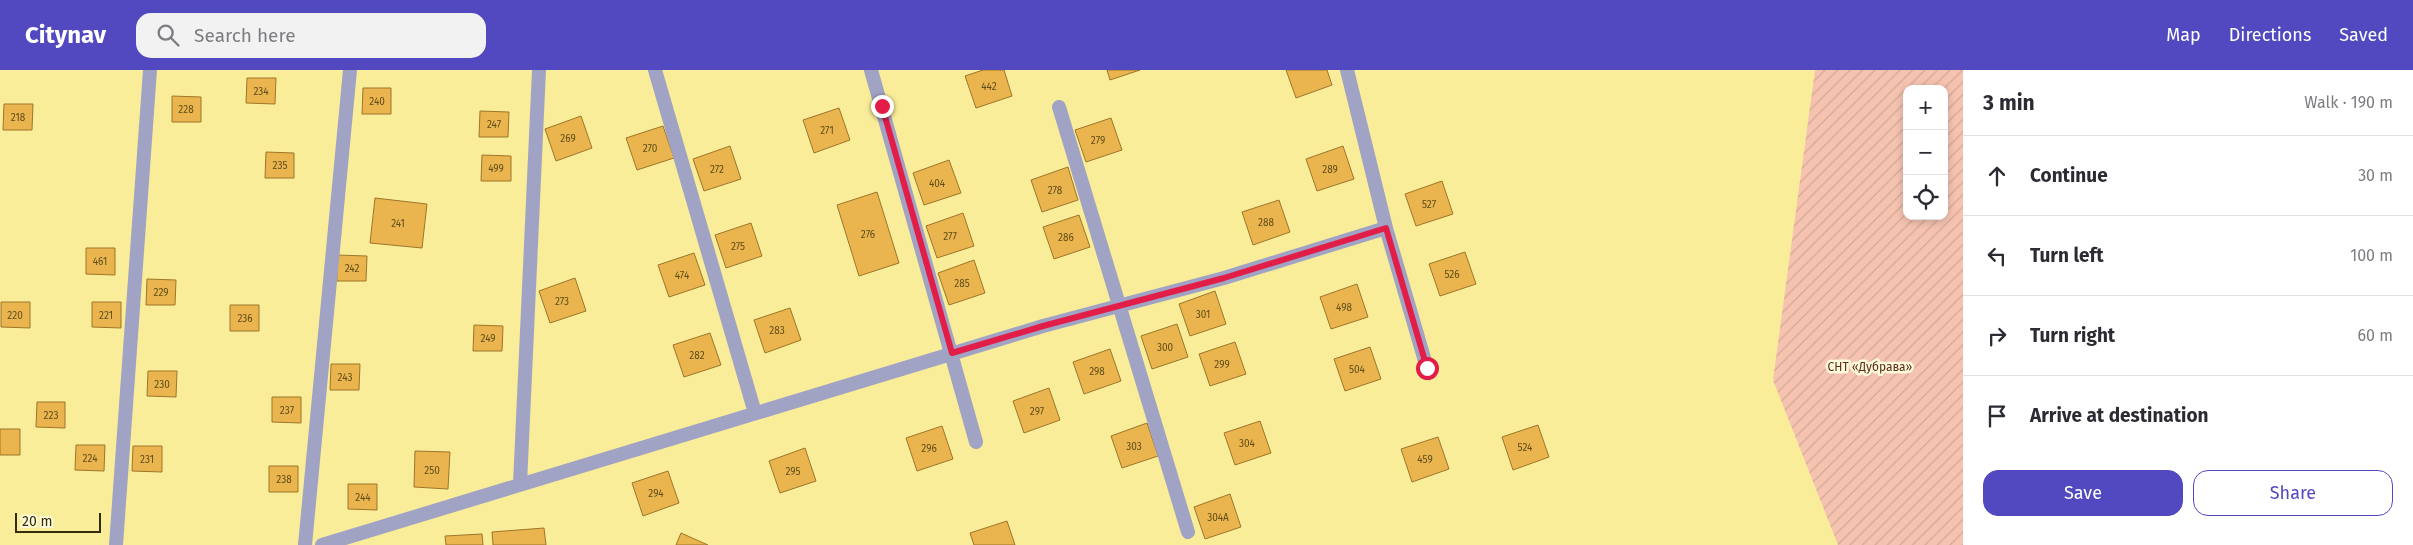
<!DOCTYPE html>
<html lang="en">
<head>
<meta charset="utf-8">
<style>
	body { margin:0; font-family:"Fira Sans",sans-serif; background:#f2f2f3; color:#2b2b33 }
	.controls { position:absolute; right:15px; top:15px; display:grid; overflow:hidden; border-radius:10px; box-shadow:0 2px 8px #0003 }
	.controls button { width:45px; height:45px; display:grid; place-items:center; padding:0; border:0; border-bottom:1px solid #e1e1e2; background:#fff; color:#2b2b33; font:25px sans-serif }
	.scale { position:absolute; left:15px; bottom:12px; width:86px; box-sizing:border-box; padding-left:5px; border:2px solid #322d09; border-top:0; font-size:14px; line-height:18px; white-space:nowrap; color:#322d09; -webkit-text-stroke:4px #fefada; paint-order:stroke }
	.stop { position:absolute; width:15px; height:15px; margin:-11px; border:4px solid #e11d48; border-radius:50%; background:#fff }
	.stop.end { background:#e11d48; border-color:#fff; box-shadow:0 1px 5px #0008 }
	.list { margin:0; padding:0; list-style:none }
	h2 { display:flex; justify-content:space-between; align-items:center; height:65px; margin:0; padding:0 20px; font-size:21px }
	h2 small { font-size:16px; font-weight:400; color:#7c7c81 }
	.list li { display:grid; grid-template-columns:32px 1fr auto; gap:15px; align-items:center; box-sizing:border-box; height:80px; padding:0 20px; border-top:1px solid #e1e1e2 }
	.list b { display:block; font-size:19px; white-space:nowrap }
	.list em { font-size:16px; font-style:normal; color:#7c7c81 }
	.actions { display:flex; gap:10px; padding:15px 20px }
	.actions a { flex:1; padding:11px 0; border:1px solid #5249c0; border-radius:15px; text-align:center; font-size:18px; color:#5249c0 }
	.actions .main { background:#5249c0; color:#fff }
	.icon { flex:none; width:28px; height:28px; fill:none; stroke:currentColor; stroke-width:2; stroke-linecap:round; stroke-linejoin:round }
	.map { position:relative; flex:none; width:1963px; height:475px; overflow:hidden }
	header { display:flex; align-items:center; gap:30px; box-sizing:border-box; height:70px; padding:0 25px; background:#5249c0; color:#fff }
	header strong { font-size:24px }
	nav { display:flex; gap:28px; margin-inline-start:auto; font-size:18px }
	.search { width:350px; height:45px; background:#f2f2f3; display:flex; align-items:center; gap:12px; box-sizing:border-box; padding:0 18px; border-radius:15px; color:#7c7c81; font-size:19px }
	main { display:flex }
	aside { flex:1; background:#fff }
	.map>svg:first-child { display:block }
</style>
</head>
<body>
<header>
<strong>Citynav</strong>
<div class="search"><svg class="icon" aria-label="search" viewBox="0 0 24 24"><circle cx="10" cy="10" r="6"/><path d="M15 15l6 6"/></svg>Search here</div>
<nav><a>Map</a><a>Directions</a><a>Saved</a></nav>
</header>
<main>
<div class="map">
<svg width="1963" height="475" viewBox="0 0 1963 475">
	<defs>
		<pattern id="garden-furrows" width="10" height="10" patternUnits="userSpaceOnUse" patternTransform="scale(1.25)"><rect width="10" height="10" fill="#f6c3b0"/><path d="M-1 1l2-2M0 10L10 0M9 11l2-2" fill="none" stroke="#d3a896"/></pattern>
	</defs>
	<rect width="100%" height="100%" fill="#faed9a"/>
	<!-- garden -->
	<path fill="url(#garden-furrows)" fill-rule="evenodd" d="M1815,0H1963V475H1838L1773,310ZM1907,19H1944V146H1907Z"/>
	<!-- building -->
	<path fill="#eab44e" stroke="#9d7629" d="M983,0H1004L1012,26L976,38L965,6Z
		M1107,0H1140L1110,10Z
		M1286,0H1327L1332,15L1296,28Z
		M247,8H276L275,34L246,33Z
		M363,18H391V44H362Z
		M172,26L201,27V52H172Z
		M4,34H33L32,60H3Z
		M839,38L850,70L814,83L803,50Z
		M480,41L509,42L508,67H479Z
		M581,46L592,78L556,91L545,59Z
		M1111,48L1122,80L1086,92L1075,60Z
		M663,56L674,88L637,100L626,68Z
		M730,76L741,109L704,121L693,89Z
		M1343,76L1354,109L1317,121L1306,89Z
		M266,82L294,83V108H265Z
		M482,85L511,86V111H481Z
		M949,90L961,123L924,135L913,103Z
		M1068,97L1078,130L1042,142L1031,110Z
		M1442,111L1453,144L1416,156L1405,124Z
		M877,122L899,193L859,206L837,135Z
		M375,128L427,134L422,178L370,173Z
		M1279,130L1290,162L1253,175L1242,142Z
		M963,143L974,176L937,188L926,156Z
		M1079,145L1090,177L1054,189L1043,157Z
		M751,153L762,186L726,198L715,165Z
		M86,178H115V205L86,204Z
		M1465,182L1476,214L1440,226L1429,194Z
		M694,183L705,215L669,227L658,195Z
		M337,185L367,186L366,211H337Z
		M974,190L985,223L949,235L938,203Z
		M575,208L586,241L550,253L539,221Z
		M147,209L176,210L175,235H146Z
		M1357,214L1368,247L1331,259L1320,227Z
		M1215,221L1226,254L1190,266L1179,234Z
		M1,232H30V258L1,257Z
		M92,232H121V258L92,257Z
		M230,235H259V261H230Z
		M790,238L801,270L765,283L754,250Z
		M1177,254L1188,287L1152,299L1141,266Z
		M474,255L503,256L502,281H473Z
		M710,263L721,295L684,307L673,275Z
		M1235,272L1246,304L1210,316L1199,284Z
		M1370,277L1381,309L1345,321L1334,289Z
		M1110,279L1121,311L1084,324L1073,292Z
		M331,294H360L359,320H330Z
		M148,301H177L176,327L147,326Z
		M1049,318L1060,350L1024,363L1013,331Z
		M272,327H301V353L272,352Z
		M37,332H65V358L36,357Z
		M1260,351L1271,383L1235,395L1224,363Z
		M1147,353L1158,386L1122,398L1111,366Z
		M1538,355L1549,387L1513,400L1502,367Z
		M942,356L953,389L917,401L906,368Z
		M0,359H20V385H0Z
		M1438,367L1449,399L1412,412L1401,379Z
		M76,375H105L104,401L75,400Z
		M133,376H162V402L132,401Z
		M805,378L816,411L780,423L769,391Z
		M415,381L450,382L448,419L414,417Z
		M269,396H298V422H269Z
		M668,401L679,433L643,446L632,413Z
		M348,414H377V440L348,439Z
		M1230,424L1241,457L1205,469L1194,437Z
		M1007,451L1015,475H974L970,463Z
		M544,458L546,475H493L492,462Z
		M681,463L708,475H676Z
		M482,464L483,475H446L445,466Z"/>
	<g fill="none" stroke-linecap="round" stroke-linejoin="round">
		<!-- service -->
		<path stroke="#a0a3c4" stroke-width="14" d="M655,0L755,343
			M871,0L976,372
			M1059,37L1188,462
			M1386,158L1427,298
			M520,414L539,0
			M116,475L150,0
			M305,475L350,0
			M322,475L1043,256L1224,208L1386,158L1347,0"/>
	</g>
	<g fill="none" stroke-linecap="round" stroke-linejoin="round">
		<!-- route -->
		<path stroke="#e11d48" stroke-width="6" d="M882,36L952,283L1043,256L1224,208L1386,158L1427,298"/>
	</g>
	<g text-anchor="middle" stroke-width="5" stroke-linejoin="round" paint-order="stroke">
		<!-- number labels -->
		<g font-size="10" fill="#604f1a">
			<text x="989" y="20">442</text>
			<text x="261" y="25">234</text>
			<text x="377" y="35">240</text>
			<text x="186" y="43">228</text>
			<text x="18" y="51">218</text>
			<text x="494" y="58">247</text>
			<text x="827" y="64">271</text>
			<text x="568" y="72">269</text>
			<text x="1098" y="74">279</text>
			<text x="650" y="82">270</text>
			<text x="280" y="99">235</text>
			<text x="496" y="102">499</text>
			<text x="717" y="103">272</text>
			<text x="1330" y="103">289</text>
			<text x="937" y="117">404</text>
			<text x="1055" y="124">278</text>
			<text x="1429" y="138">527</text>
			<text x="1266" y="156">288</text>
			<text x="398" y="157">241</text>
			<text x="868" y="168">276</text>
			<text x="950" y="170">277</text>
			<text x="1066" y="171">286</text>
			<text x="738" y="180">275</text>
			<text x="100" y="195">461</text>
			<text x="352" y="202">242</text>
			<text x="1452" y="208">526</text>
			<text x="682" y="209">474</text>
			<text x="962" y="217">285</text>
			<text x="161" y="226">229</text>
			<text x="562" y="235">273</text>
			<text x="1344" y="241">498</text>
			<text x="1203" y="248">301</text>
			<text x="15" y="249">220</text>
			<text x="106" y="249">221</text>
			<text x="245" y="252">236</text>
			<text x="777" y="264">283</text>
			<text x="488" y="272">249</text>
			<text x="1165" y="281">300</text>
			<text x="697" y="289">282</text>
			<text x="1222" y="298">299</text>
			<text x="1357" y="303">504</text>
			<text x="1097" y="305">298</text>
			<text x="345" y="311">243</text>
			<text x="162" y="318">230</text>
			<text x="287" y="344">237</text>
			<text x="1037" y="345">297</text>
			<text x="51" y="349">223</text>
			<text x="1247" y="377">304</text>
			<text x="1134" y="380">303</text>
			<text x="1525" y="381">524</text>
			<text x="929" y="382">296</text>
			<text x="90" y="392">224</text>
			<text x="147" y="393">231</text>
			<text x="1425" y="393">459</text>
			<text x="432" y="404">250</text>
			<text x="793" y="405">295</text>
			<text x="284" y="413">238</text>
			<text x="656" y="427">294</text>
			<text x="363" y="431">244</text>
			<text x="1218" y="451">304А</text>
		</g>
		<!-- park labels -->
		<g font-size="12" fill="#5d2c19" stroke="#fefada">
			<text x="1870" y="301">СНТ «Дубрава»</text>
		</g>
	</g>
</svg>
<div class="controls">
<button>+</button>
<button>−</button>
<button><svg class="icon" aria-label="locate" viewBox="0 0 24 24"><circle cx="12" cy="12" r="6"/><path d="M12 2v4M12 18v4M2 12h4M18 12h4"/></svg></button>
</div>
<div class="scale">20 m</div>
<div class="stop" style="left:1427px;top:298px"></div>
<div class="stop end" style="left:882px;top:36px"></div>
</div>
<aside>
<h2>3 min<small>Walk · 190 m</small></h2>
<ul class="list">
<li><svg class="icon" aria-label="ahead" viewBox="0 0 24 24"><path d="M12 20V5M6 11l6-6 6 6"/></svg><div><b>Continue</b></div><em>30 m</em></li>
<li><svg class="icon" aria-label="left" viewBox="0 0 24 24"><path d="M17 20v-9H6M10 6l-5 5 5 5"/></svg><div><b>Turn left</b></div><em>100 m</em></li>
<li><svg class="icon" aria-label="right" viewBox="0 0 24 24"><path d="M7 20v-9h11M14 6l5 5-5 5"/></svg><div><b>Turn right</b></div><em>60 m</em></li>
<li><svg class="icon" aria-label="arrive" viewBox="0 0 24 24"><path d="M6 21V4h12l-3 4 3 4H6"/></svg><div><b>Arrive at destination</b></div></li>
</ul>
<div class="actions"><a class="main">Save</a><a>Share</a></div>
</aside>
</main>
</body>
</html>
